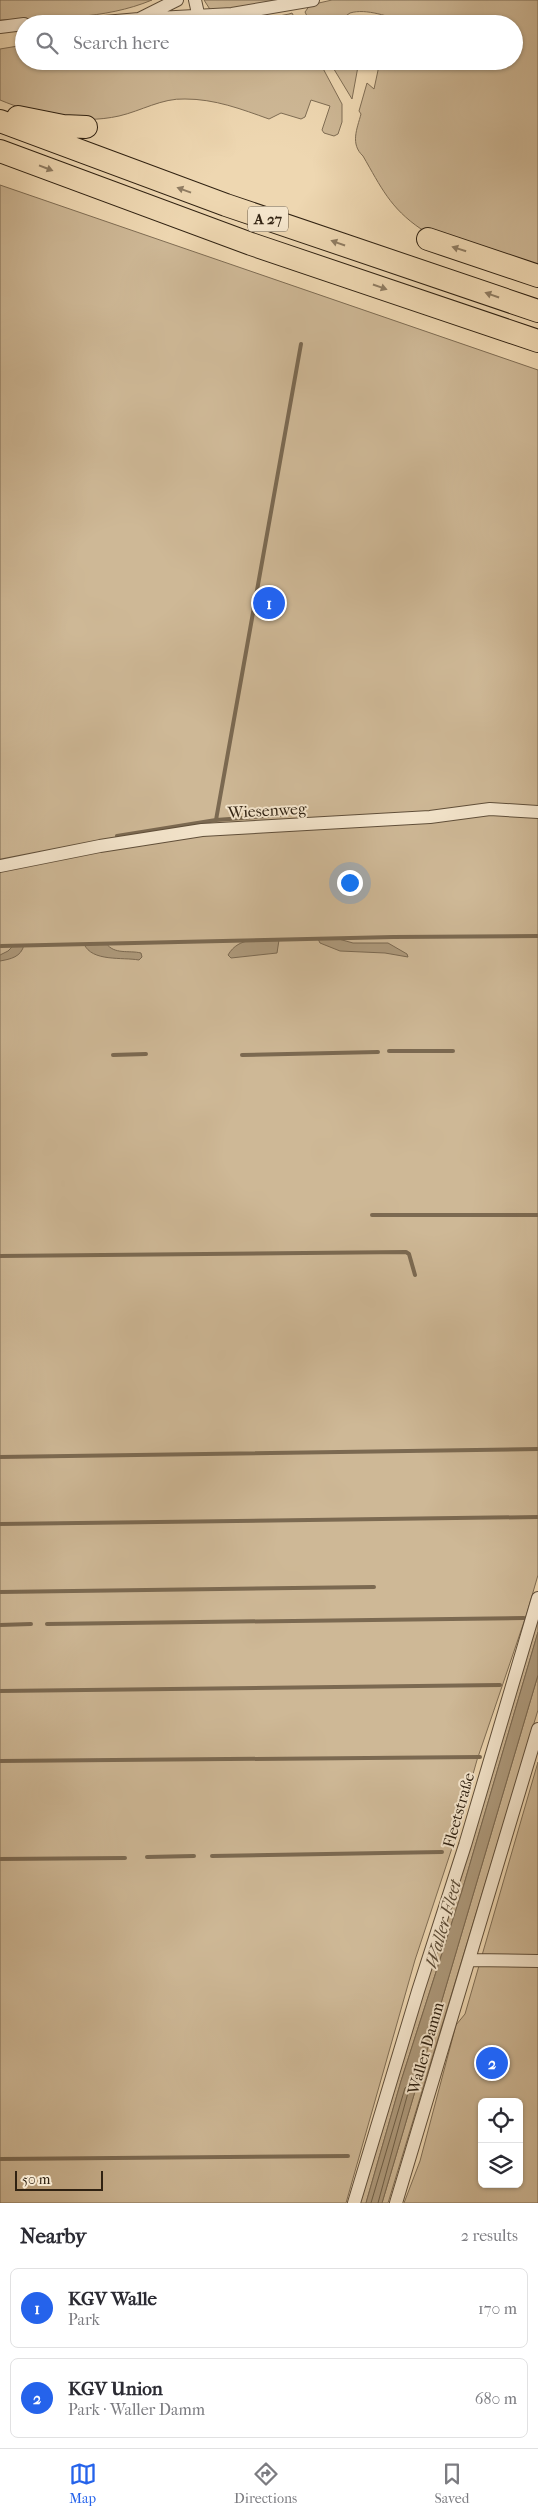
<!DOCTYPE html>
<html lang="en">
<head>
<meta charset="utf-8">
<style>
	body { margin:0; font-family:"IM FELL French Canon",serif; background:#f7f7f7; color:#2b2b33 }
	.controls { position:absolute; right:15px; bottom:15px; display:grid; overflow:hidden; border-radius:8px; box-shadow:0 1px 4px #0004 }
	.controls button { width:45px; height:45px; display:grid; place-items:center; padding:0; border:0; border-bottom:1px solid #e1e1e2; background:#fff; color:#2b2b33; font:25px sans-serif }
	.scale { position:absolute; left:15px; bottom:12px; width:88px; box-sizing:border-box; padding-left:5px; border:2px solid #302212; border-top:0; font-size:14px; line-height:18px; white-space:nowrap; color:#302212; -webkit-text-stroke:4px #f4e5cc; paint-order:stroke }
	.you { position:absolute; left:349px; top:882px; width:18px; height:18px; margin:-12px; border:4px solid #fff; border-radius:50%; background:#1a73e8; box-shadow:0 0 0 8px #1a73e833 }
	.badge { display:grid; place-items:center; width:32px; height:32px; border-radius:50%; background:#2563eb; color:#fff; font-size:16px; font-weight:700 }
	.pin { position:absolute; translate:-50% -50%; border:2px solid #fff; box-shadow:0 1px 5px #0006 }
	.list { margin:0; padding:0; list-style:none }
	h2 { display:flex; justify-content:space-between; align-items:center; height:65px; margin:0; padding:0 20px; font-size:21px }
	h2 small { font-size:16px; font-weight:400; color:#7c7c81 }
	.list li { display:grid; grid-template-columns:32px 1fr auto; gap:15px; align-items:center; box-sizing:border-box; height:80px; margin:0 10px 10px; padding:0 10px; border:1px solid #e1e1e2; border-radius:8px }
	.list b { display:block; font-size:19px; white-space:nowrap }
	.list p { margin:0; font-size:16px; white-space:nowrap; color:#7c7c81 }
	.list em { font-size:16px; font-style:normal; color:#7c7c81 }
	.icon { flex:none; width:28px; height:28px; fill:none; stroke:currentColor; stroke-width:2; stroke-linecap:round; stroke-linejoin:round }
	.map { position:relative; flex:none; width:538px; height:2203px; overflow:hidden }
	.search { position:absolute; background:#fff; box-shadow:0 1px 4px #0004; left:15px; right:15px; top:15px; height:55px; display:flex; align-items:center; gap:12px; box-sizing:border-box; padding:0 18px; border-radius:28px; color:#7c7c81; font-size:19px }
	.sheet { height:245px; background:#fff }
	nav { display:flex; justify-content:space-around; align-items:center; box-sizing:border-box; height:70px; border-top:1px solid #e1e1e2; background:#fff; font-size:14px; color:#7c7c81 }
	nav a { display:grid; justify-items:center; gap:2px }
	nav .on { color:#2563eb }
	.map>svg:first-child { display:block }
</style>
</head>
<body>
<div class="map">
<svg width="538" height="2203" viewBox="0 0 538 2203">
	<rect width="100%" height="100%" fill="#eed7b1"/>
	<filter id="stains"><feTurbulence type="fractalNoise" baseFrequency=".004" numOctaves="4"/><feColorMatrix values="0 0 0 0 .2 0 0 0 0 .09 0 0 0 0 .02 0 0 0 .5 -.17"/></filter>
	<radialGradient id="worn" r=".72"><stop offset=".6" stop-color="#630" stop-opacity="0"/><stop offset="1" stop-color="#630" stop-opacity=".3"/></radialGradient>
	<!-- green -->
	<path fill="#ceb896" stroke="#7f6d54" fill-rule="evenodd" d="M0,0H152C104,20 51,18 0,20Z
		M204,0H276L235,9L211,11Z
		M332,0H538V268L421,229C390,208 381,187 363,156C350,144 357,129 361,114L359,111L367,83L374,89L380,61H514V24H405V22C390,17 366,8 350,13C346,15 341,21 338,24H311L305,12L310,5Z
		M292,13L298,24H240L289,14Z
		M24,45V61H319L342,104V122L338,134L334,136L324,133L322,130L330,106L311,100L305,117L301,119L281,113L269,119C241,109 215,99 185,99C162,98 141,111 119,116C79,125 36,115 0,100V49Z
		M329,61H359L352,99Z
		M0,185L538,370V1575L527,1613L477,1760L453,1845L415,1960L346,2203H0Z
		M538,1615V1632L462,1891L401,2081L366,2203H359Z
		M538,1675V1710L388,2203H382Z
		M538,1762V2203H404L420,2161L456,2025L465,2014ZM482,2102H519V2184H482Z"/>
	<!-- water -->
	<path fill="#ad997b" stroke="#7b6951" d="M335,938L353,943H388L407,954L408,957L385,953L340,951L320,943L318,939Z
		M279,940L277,953L231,958L228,955C239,936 260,940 279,940Z
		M106,943C114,955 129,950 141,953L142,957L139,960C122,957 92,962 84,944Z
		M14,945H24C21,957 11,959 0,961V955L8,951Z
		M538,1632V1675L382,2203H366L401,2081L462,1891Z"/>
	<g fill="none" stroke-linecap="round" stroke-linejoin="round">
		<!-- shore -->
		<path stroke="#6e5e46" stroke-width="1" d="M371,2203L405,2088L408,2086L409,2089L378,2203"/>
		<!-- stream -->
		<path stroke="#7b6951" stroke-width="4" d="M216,820L301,344
			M117,836L216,820L281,815
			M1,946L393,937L538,936
			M389,1051H453
			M113,1055L146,1054
			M242,1055L378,1052
			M372,1215H538
			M0,1256L406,1252L409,1254L415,1275
			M0,1457L538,1449
			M0,1524L538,1517
			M0,1592L374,1587
			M47,1624L524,1618
			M0,1625L31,1624
			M0,1691L500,1685
			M0,1761L480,1757
			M212,1856L442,1852
			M147,1857L194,1856
			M0,1859L125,1858
			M0,2159L348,2156"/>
		<!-- minor casing -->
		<g stroke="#604f3a" stroke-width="14">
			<path id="minor" d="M195,0L199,18
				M139,19L232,14L313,0
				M41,24L93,23L139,19L177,0
				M0,27L24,24
				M0,866L100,846L202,830L430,817L490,809L538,812
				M469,1960L538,1961
				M354,2203L418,1991L465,1845L538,1598
				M396,2203L538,1729"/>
		</g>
		<!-- motorway casing -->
		<g stroke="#302212" stroke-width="24">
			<path id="motorway" d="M18,117L63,126L86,127
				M0,121L226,205L538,311
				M0,151L251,244L538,341
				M428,239L538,276"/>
		</g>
		<!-- minor -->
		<use href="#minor" stroke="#f4e5cc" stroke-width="12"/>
		<!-- motorway -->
		<use href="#motorway" stroke="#eed7b1" stroke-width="22"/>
	</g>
	<!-- one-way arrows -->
	<defs><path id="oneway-solid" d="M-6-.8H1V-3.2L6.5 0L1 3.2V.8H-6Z" transform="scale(1.25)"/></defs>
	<g fill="#8f7c62">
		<use href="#oneway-solid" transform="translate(46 168) rotate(21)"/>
		<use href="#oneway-solid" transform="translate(184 190) rotate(-160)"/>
		<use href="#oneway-solid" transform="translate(338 243) rotate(-161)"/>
		<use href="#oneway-solid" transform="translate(459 249) rotate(-162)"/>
		<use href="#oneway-solid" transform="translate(380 287) rotate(19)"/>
		<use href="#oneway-solid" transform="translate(492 295) rotate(-161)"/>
	</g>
	<g text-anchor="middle" stroke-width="4" stroke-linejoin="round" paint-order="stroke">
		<!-- shield labels -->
		<rect fill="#f4e5cc" stroke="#6b5c4a" stroke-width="1" x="248" y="206.5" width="40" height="25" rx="4"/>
		<g font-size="15" font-weight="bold" fill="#302212">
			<text x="268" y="224">A 27</text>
		</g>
		<!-- street labels -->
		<g font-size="16" fill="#302212" stroke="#f4e5cc">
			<text transform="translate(267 810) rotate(-3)" y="6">Wiesenweg</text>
			<text transform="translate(458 1810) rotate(-74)" y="6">Fleetstraße</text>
			<text transform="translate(425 2048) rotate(-74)" y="6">Waller Damm</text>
		</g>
		<!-- water labels -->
		<g font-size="18" font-style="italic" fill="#5c4c37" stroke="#f4e5cc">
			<text transform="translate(443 1924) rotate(-74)" y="6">Waller Fleet</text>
		</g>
	</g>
	<rect width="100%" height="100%" filter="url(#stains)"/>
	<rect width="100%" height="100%" fill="url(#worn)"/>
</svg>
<div class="controls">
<button><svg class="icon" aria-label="locate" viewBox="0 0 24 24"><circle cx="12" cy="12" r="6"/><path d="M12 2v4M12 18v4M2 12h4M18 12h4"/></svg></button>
<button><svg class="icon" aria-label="layers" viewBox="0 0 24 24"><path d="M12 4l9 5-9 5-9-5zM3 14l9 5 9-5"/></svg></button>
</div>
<div class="scale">50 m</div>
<div class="you"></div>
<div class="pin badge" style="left:269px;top:603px">1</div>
<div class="pin badge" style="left:492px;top:2063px">2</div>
<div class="search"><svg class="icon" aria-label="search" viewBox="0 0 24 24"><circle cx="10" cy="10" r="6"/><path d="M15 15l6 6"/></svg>Search here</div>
</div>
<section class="sheet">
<h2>Nearby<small>2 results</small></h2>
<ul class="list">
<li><span class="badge">1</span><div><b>KGV Walle</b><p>Park</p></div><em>170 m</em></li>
<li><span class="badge">2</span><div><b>KGV Union</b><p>Park · Waller Damm</p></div><em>680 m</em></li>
</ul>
</section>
<nav>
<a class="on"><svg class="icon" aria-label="map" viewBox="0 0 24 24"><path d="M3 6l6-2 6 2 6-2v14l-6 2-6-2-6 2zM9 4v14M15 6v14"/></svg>Map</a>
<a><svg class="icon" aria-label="directions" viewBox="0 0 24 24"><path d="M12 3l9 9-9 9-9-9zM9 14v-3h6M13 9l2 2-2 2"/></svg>Directions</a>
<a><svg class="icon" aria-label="saved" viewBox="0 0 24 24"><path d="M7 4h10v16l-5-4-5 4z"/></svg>Saved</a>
</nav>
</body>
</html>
